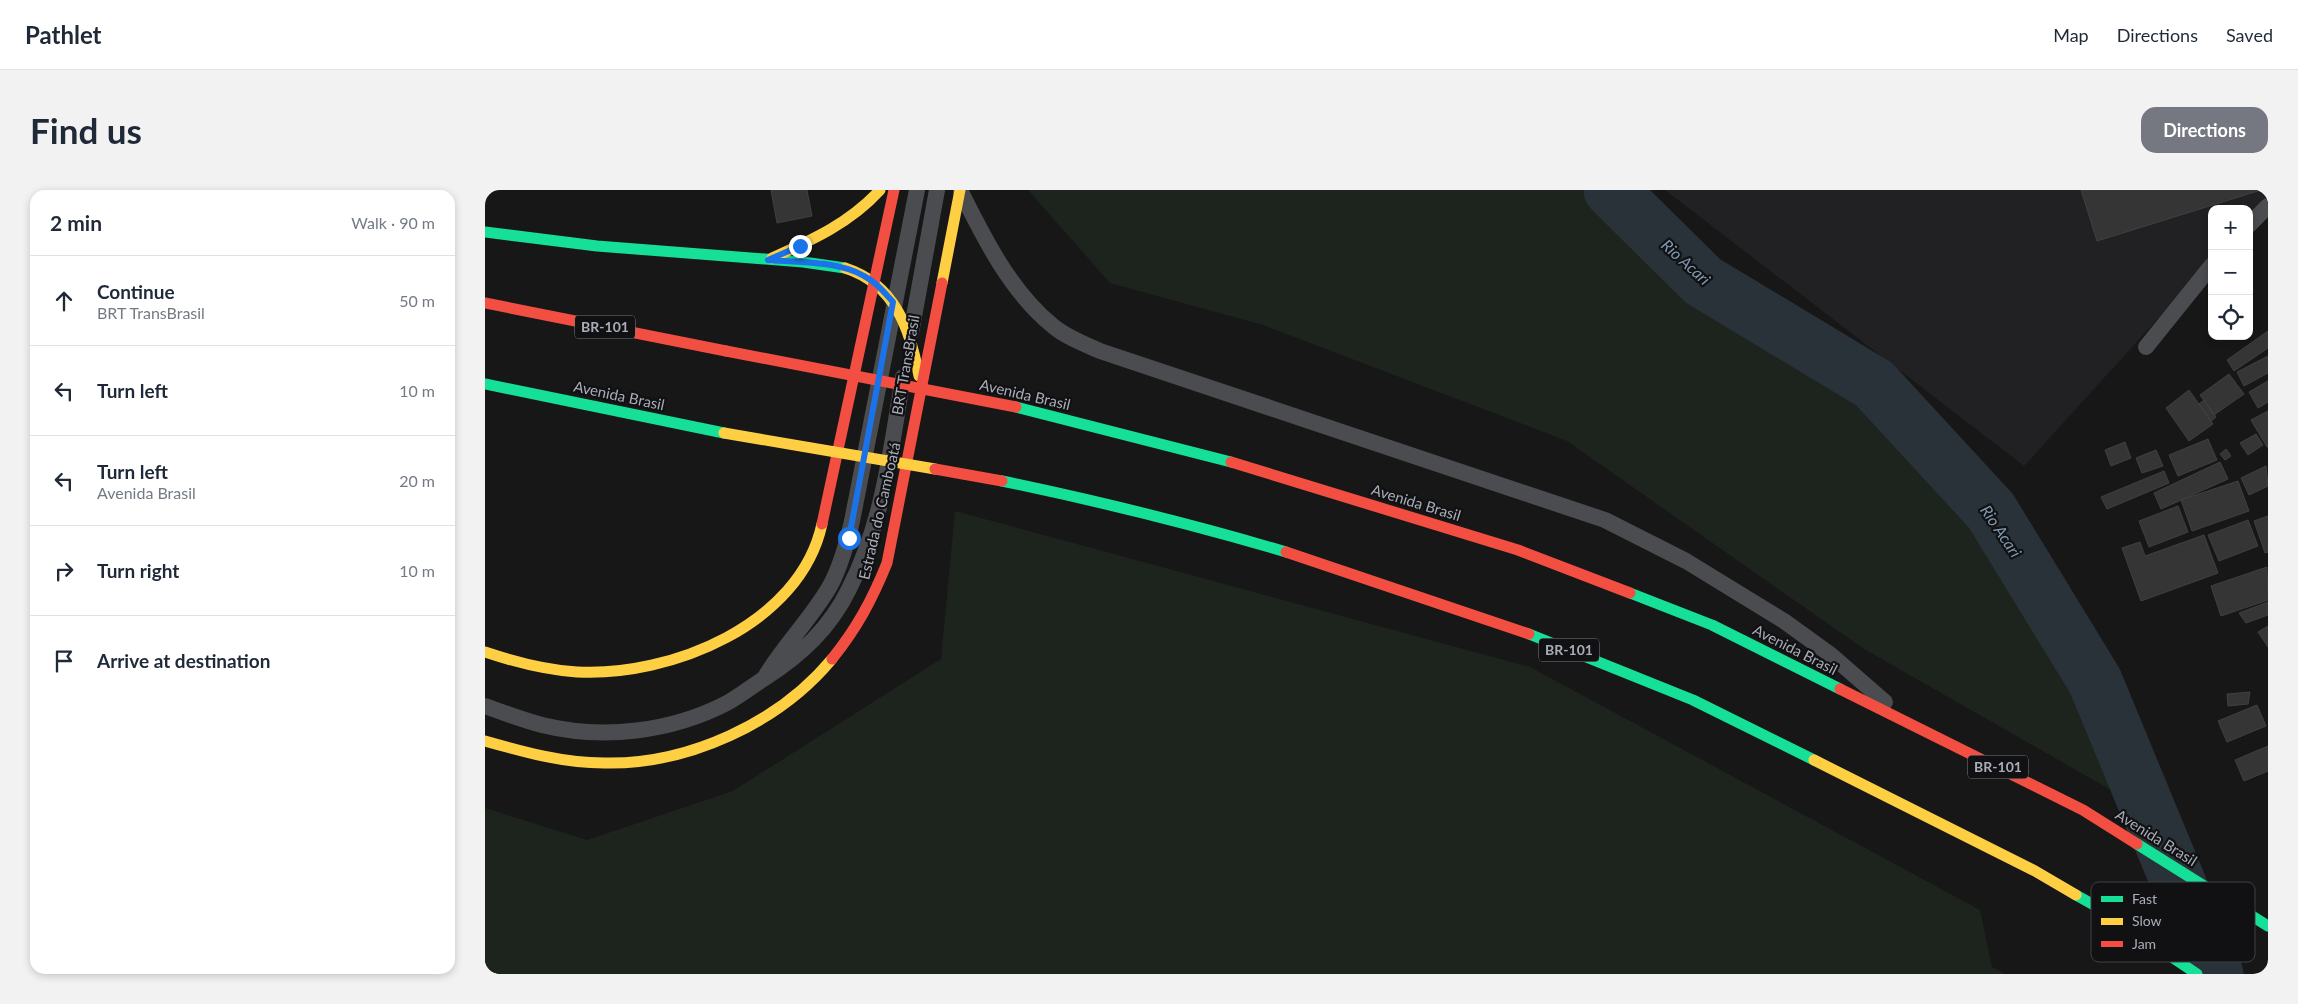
<!DOCTYPE html>
<html lang="en">
<head>
<meta charset="utf-8">
<style>
	body { margin:0; font-family:Lato,sans-serif; background:#f2f2f3; color:#1f2937 }
	.controls { position:absolute; right:15px; top:15px; display:grid; overflow:hidden; border-radius:10px; box-shadow:0 2px 8px #0003 }
	.controls button { width:45px; height:45px; display:grid; place-items:center; padding:0; border:0; border-bottom:1px solid #e0e1e3; background:#fff; color:#1f2937; font:25px sans-serif }
	.stop { position:absolute; width:15px; height:15px; margin:-11px; border:4px solid #1a73e8; border-radius:50%; background:#fff }
	.stop.end { background:#1a73e8; border-color:#fff; box-shadow:0 1px 5px #0008 }
	.list { margin:0; padding:0; list-style:none }
	h2 { display:flex; justify-content:space-between; align-items:center; height:65px; margin:0; padding:0 20px; font-size:21px }
	h2 small { font-size:16px; font-weight:400; color:#747a83 }
	.list li { display:grid; grid-template-columns:32px 1fr auto; gap:15px; align-items:center; box-sizing:border-box; height:90px; padding:0 20px; border-top:1px solid #e0e1e3 }
	.list b { display:block; font-size:19px; white-space:nowrap }
	.list p { margin:0; font-size:16px; white-space:nowrap; color:#747a83 }
	.list em { font-size:16px; font-style:normal; color:#747a83 }
	.icon { flex:none; width:28px; height:28px; fill:none; stroke:currentColor; stroke-width:2; stroke-linecap:round; stroke-linejoin:round }
	.map { position:relative; flex:none; width:1783px; height:784px; overflow:hidden; border-radius:15px }
	header { display:flex; align-items:center; gap:30px; box-sizing:border-box; height:70px; padding:0 25px; background:#fff; border-bottom:1px solid #e0e1e3 }
	header strong { font-size:24px }
	nav { display:flex; gap:28px; margin-inline-start:auto; font-size:18px }
	.intro { display:flex; align-items:center; justify-content:space-between; box-sizing:border-box; height:120px; padding:0 30px }
	h1 { margin:0; font-size:35px }
	.button { padding:12px 22px; border-radius:15px; background:#757880; color:#fff; font-size:18px; font-weight:700 }
	main { display:flex; gap:30px; padding:0 30px }
	aside { flex:1; background:#fff; border-radius:15px; box-shadow:0 2px 8px #0003 }
	.map>svg:first-child { display:block }
</style>
</head>
<body>
<header>
<strong>Pathlet</strong>
<nav><a>Map</a><a>Directions</a><a>Saved</a></nav>
</header>
<div class="intro"><h1>Find us</h1><a class="button">Directions</a></div>
<main>
<aside>
<h2>2 min<small>Walk · 90 m</small></h2>
<ul class="list">
<li><svg class="icon" aria-label="ahead" viewBox="0 0 24 24"><path d="M12 20V5M6 11l6-6 6 6"/></svg><div><b>Continue</b><p>BRT TransBrasil</p></div><em>50 m</em></li>
<li><svg class="icon" aria-label="left" viewBox="0 0 24 24"><path d="M17 20v-9H6M10 6l-5 5 5 5"/></svg><div><b>Turn left</b></div><em>10 m</em></li>
<li><svg class="icon" aria-label="left" viewBox="0 0 24 24"><path d="M17 20v-9H6M10 6l-5 5 5 5"/></svg><div><b>Turn left</b><p>Avenida Brasil</p></div><em>20 m</em></li>
<li><svg class="icon" aria-label="right" viewBox="0 0 24 24"><path d="M7 20v-9h11M14 6l5 5-5 5"/></svg><div><b>Turn right</b></div><em>10 m</em></li>
<li><svg class="icon" aria-label="arrive" viewBox="0 0 24 24"><path d="M6 21V4h12l-3 4 3 4H6"/></svg><div><b>Arrive at destination</b></div></li>
</ul>
</aside>
<div class="map">
<svg width="1783" height="784" viewBox="0 0 1783 784">
	<rect width="100%" height="100%" fill="#171717"/>
	<!-- built -->
	<path fill="#212123" d="M1180,0H1783V7L1764,28V19H1727V69L1539,276Z"/>
	<!-- green -->
	<path fill="#1d241e" d="M543,0H1109L1208,100L1380,208L1493,331L1593,500L1633,604L1379,459L1082,251L778,135L625,93Z
		M470,321L1045,477L1495,720L1507,777L1520,784H0V618L102,650L248,601L456,469Z"/>
	<g fill="none" stroke-linecap="round" stroke-linejoin="round">
		<!-- river -->
		<path stroke="#2a3239" stroke-width="55" d="M1126,0L1218,91L1389,194L1506,321L1610,491L1731,784"/>
	</g>
	<!-- building -->
	<path fill="#353536" stroke="#3f4043" d="M286,0H322L327,26L292,33Z
		M1596,0H1776L1612,51Z
		M1783,141V158L1749,181L1742,170Z
		M1783,166V183L1759,196L1752,182Z
		M1744,184L1759,204L1729,225L1715,205Z
		M1783,191V212L1773,218L1764,202Z
		M1704,200L1728,234L1704,251L1681,218Z
		M1719,210L1731,227L1726,231L1714,214Z
		M1783,221V257H1782L1766,230Z
		M1771,244L1778,255L1763,265L1755,253Z
		M1723,249L1732,270L1693,286L1684,265Z
		M1640,252L1646,268L1626,276L1620,260Z
		M1741,259L1746,266L1740,270L1735,264Z
		M1671,260L1678,276L1657,283L1651,268Z
		M1735,272L1743,289L1676,319L1669,303Z
		M1781,276L1783,296L1764,305L1756,288Z
		M1679,281L1684,293L1622,319L1616,307Z
		M1753,291L1764,321L1707,341L1696,310Z
		M1693,316L1703,342L1664,357L1654,331Z
		M1783,326V362L1780,363L1769,331Z
		M1763,330L1773,356L1734,371L1723,345Z
		M1719,345L1733,383L1656,411L1637,358L1655,352L1660,366Z
		M1782,377L1783,410L1736,426L1726,396Z
		M1783,412V425L1761,433L1754,423Z
		M1783,436V457L1773,442Z
		M1765,502L1763,514L1743,516L1742,504Z
		M1772,515L1781,536L1742,552L1733,531Z
		M1783,556V581L1759,591L1750,570Z"/>
	<g fill="none" stroke-linecap="round" stroke-linejoin="round">
		<!-- lane -->
		<path stroke="#4b4c50" stroke-width="16" d="M476,2C500,50 526,102 568,136C581,147 599,154 615,161L1120,330L1201,371L1299,431L1346,465L1400,512
			M1764,35L1783,16
			M426,143L452,0
			M1661,157L1727,75
			M280,487C299,455 326,429 345,396C356,376 362,353 367,331L432,0
			M0,516C19,523 38,530 57,535C118,550 186,542 242,513C255,506 267,496 280,488C316,465 345,438 364,399C398,333 406,259 418,187"/>
		<!-- fast -->
		<path stroke="#16e098" stroke-width="11" d="M0,42L112,56L318,72L360,78
			M0,194L239,243
			M531,217L746,272
			M517,291C613,311 707,334 801,362
			M1145,403L1227,435L1355,499
			M1044,444L1208,510L1329,570
			M1652,654L1783,736
			M1591,705L1616,719L1712,784"/>
		<!-- slow -->
		<path stroke="#ffcf43" stroke-width="11" d="M287,68C327,50 365,33 395,0
			M360,78C410,94 425,139 434,186
			M457,93L475,0
			M0,462C30,472 60,480 92,482C185,487 315,435 337,334
			M0,551C39,562 78,573 119,573C203,575 294,533 347,469
			M1329,570L1550,681L1591,705"/>
		<!-- jam -->
		<path stroke="#f24e42" stroke-width="11" d="M0,113L241,161
			M746,272L1033,360L1145,403
			M337,334L409,0
			M801,362L1044,444
			M347,469C372,438 387,410 402,373L457,93
			M1355,499L1598,620L1652,654"/>
		<!-- slow-bridge -->
		<path stroke="#ffcf43" stroke-width="11" d="M239,243L450,279"/>
		<!-- jam-bridge -->
		<path stroke="#f24e42" stroke-width="11" d="M241,161L531,217
			M450,279L517,291"/>
	</g>
	<g fill="none" stroke-linecap="round" stroke-linejoin="round">
		<!-- route -->
		<path stroke="#1a73e8" stroke-width="6" d="M315,56L283,70C312,72 354,71 379,86C391,92 399,102 408,112L364,348"/>
	</g>
	<g text-anchor="middle" stroke-width="4.5" stroke-linejoin="round" paint-order="stroke">
		<!-- shield labels -->
		<g fill="#111113" stroke="#7b7e86" stroke-width="1">
			<rect x="90" y="125.5" width="60" height="23" rx="4"/>
			<rect x="1054" y="448.5" width="60" height="23" rx="4"/>
			<rect x="1483" y="565.5" width="60" height="23" rx="4"/>
		</g>
		<g font-size="14" font-weight="bold" fill="#a8adb8">
			<text x="120" y="142">BR-101</text>
			<text x="1084" y="465">BR-101</text>
			<text x="1513" y="582">BR-101</text>
		</g>
		<!-- street labels -->
		<g font-size="15" fill="#a8adb8" stroke="#111113">
			<text transform="translate(421 175) rotate(-80)" y="5">BRT TransBrasil</text>
			<text transform="translate(540 205) rotate(13)" y="5">Avenida Brasil</text>
			<text transform="translate(134 206) rotate(12)" y="5">Avenida Brasil</text>
			<text transform="translate(931 313) rotate(17)" y="5">Avenida Brasil</text>
			<text transform="translate(395 321) rotate(-77)" y="5">Estrada do Camboatá</text>
			<text transform="translate(1310 460) rotate(27)" y="5">Avenida Brasil</text>
			<text transform="translate(1671 648) rotate(32)" y="5">Avenida Brasil</text>
		</g>
		<!-- water labels -->
		<g font-size="16" font-style="italic" fill="#7f9bb3" stroke="#111113">
			<text transform="translate(1201 72) rotate(42)" y="6">Rio Acari</text>
			<text transform="translate(1516 341) rotate(56)" y="6">Rio Acari</text>
		</g>
	</g>
	<!-- legend -->
	<rect x="1606" y="692" width="164" height="80" rx="8" fill="#111113" stroke="#3e4045" stroke-width="1"/>
	<rect x="1616" y="706" width="22" height="6" fill="#16e098"/>
	<rect x="1616" y="728" width="22" height="7" fill="#ffcf43"/>
	<rect x="1616" y="751" width="22" height="6" fill="#f24e42"/>
	<g font-size="14" fill="#a8adb8">
		<text x="1647" y="714">Fast</text>
		<text x="1647" y="736">Slow</text>
		<text x="1647" y="759">Jam</text>
	</g>
</svg>
<div class="controls">
<button>+</button>
<button>−</button>
<button><svg class="icon" aria-label="locate" viewBox="0 0 24 24"><circle cx="12" cy="12" r="6"/><path d="M12 2v4M12 18v4M2 12h4M18 12h4"/></svg></button>
</div>
<div class="stop" style="left:364px;top:348px"></div>
<div class="stop end" style="left:315px;top:56px"></div>
</div>
</main>
</body>
</html>
